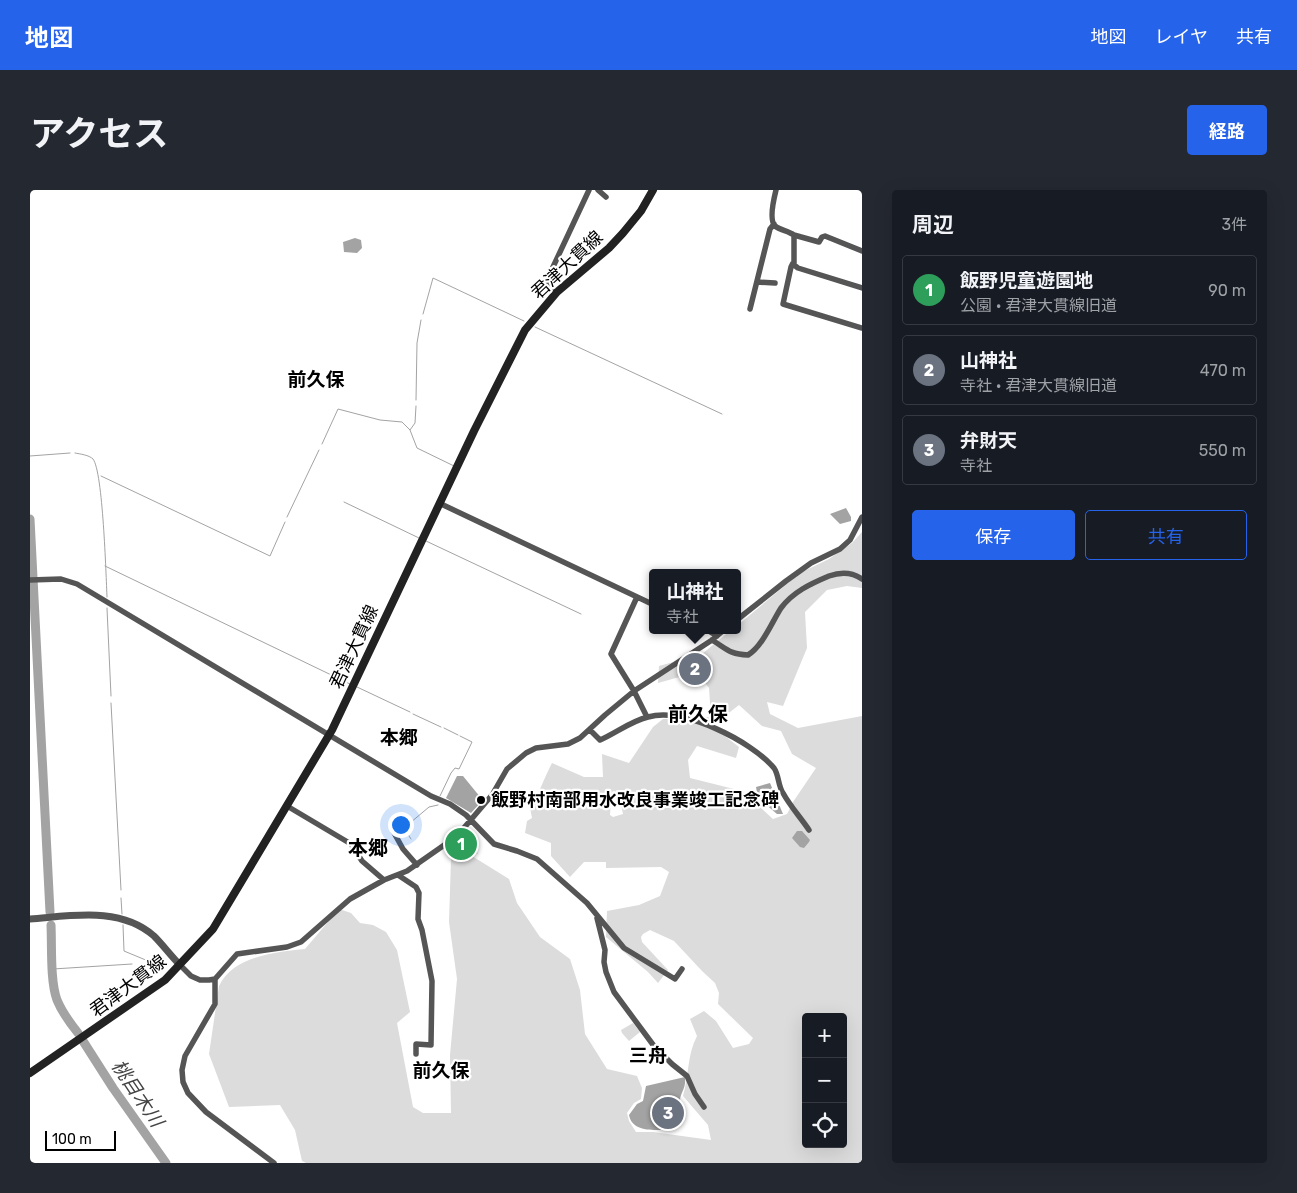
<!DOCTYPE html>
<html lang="ja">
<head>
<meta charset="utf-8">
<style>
	body { margin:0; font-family:Rubik,"Noto Sans JP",sans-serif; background:#242831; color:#f1f3f6 }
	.controls { position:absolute; right:15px; bottom:15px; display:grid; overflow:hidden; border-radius:5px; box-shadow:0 5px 20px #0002 }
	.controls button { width:45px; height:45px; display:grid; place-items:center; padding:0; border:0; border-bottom:1px solid #363941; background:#171b24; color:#f1f3f6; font:25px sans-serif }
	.scale { position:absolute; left:15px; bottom:12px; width:71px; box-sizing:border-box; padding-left:5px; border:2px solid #000; border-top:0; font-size:14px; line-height:18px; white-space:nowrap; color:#000; -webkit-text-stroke:4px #fff; paint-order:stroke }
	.you { position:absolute; left:370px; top:634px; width:18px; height:18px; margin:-12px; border:4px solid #fff; border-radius:50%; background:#1a73e8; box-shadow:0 0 0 8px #1a73e833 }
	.badge { display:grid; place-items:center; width:32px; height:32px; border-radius:50%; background:#2563eb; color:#fff; font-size:16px; font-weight:700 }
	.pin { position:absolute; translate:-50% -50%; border:2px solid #fff; box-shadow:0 1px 5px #0006 }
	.popup { position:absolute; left:619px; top:379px; width:92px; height:65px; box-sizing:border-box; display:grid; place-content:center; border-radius:5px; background:#171b24; filter:drop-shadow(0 1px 4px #0005); font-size:16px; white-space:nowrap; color:#9ea1a6 }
	.popup b { font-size:19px; color:#f1f3f6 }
	.popup::after { content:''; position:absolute; left:50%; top:100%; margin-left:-10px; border:10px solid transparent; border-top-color:#171b24 }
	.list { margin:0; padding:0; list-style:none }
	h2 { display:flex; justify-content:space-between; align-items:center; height:65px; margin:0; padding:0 20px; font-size:21px }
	h2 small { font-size:16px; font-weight:400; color:#9ea1a6 }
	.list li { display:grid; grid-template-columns:32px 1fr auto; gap:15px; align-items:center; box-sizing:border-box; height:70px; margin:0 10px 10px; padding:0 10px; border:1px solid #363941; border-radius:5px }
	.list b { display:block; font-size:19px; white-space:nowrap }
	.list p { margin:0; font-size:16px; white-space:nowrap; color:#9ea1a6 }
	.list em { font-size:16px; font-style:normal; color:#9ea1a6 }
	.actions { display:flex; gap:10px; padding:15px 20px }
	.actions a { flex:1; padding:11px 0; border:1px solid #2563eb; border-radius:5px; text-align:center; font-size:18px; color:#2563eb }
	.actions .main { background:#2563eb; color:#fff }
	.icon { flex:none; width:28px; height:28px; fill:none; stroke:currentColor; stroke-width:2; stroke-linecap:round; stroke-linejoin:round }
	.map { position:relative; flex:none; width:832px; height:973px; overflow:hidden; border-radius:5px }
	header { display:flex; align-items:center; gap:30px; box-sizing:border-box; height:70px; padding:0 25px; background:#2563eb; color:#fff }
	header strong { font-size:24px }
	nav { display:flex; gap:28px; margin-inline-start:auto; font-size:18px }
	.intro { display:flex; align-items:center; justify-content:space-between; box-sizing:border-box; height:120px; padding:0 30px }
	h1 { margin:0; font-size:35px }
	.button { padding:12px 22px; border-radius:5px; background:#2563eb; color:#fff; font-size:18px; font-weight:700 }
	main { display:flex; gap:30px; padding:0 30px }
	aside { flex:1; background:#171b24; border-radius:5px; box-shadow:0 5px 20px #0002 }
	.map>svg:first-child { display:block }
</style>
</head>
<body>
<header>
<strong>地図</strong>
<nav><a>地図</a><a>レイヤ</a><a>共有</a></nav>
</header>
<div class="intro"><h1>アクセス</h1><a class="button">経路</a></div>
<main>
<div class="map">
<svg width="832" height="973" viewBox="0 0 832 973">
	<rect width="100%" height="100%" fill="#fff"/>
	<!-- green -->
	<path fill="#dcdcdc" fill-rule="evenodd" d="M832,342V398L817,396L797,400L775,422L777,458L753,516L737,512L740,524L768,538L832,526V973H276L272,971L265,940L250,915L199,917L179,864L189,796C203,766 246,762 275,759L309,719L321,723L330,733L343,735L356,742L367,760L380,822L367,833L383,917L393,923H421L420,865L427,789L419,732L421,669L442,666L479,689L487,713L510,747L540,769L550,800L555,844L577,879L607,886L612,898L611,909L604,913L597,923L599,931L606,942H623L681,950L678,935L653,906C659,886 657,865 667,846L660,829L674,821L686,831L703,858L719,854L723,848L688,814L689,803L685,793L672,781L644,751L620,740L613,744L611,747L612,752L638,780L628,793L618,782L576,747L577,721L609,715L630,706L639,682L631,677L576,678V672H554L540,687L521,666V653L495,643L497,631L502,628L500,618C509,604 514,588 522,573L554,587H573L572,564L599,573L623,537L633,529L681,527L679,498L667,482L628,493L629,476L672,464L701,440H708V435L770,383L799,369L822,353ZM709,515L732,536L751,541L762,564L786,578L763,612L757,624L743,629L712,601L660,588L658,570L667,556L706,568L709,557L682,536ZM587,608L590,609L593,624L583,627L580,625L581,609ZM776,827H813V954H776Z
		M432,642L434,643L440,649L448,664C438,660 428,660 418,665L417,655Z
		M603,833L610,842L599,851L592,843L591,840Z"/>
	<!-- water -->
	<path fill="#a3a3a3" d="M325,48L331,50L332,58L327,63L314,62L313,52Z
		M816,318L821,327V331L810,334L800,324Z
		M427,586H433L451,608L449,610L451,612L441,623L416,608Z
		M740,593L753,624H747L728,608L726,597Z
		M767,641H772L780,650L779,652L774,658L770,657L762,648Z
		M655,887C657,904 643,905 655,924L646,932H643L633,940C620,940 602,941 599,925L607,914L613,911L616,896Z"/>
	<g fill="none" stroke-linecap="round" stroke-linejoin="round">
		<!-- stream -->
		<path stroke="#a3a3a3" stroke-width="1" d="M393,124L403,88L494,131
			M505,137L692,224
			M386,210L387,153L391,130
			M380,240L387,258L424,276
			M292,254L308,219L350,230L372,232L380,240L385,233L386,216
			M45,263C50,264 59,265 63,269C73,282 76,385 77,407
			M0,266L40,263
			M71,286L240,366L255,332
			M314,312L389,348
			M257,327L289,260
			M396,351L551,424
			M75,376L320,494
			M77,418L81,506
			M327,497L380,522
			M81,513L91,700
			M383,524L411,537
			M414,538L428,545
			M410,606L421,583L425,578L429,579L442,552L430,546
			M381,649L374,638L399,617L408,615
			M91,708L92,724
			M93,735L94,761L135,778
			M23,779L102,774"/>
		<!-- river -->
		<path stroke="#a3a3a3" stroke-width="9" d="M0,329L20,722
			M21,735C22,756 20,791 27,810C32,822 40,833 48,843
			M53,851L83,898L136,973"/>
		<!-- minor -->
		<path stroke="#555" stroke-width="5.5" d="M568,0L576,7
			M746,0C744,8 739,30 745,36C750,40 758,41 764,45V75L768,78L832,98
			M764,45L789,52L792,47L795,46L832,61
			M763,73L761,77L753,114L832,138
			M727,92L745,93
			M527,102L517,95L516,92L559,0
			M720,119L740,39L744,34
			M409,313L622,414
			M0,390L31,389L47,394L401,606L420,614L436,625L464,654L487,661L507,669L557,713L594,758L645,789L652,779
			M607,407L581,464L604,501L617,527
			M708,429L756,391L781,373L810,359L820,350L832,327
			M677,440L687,446
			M682,450C697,459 699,464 718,465C732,457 742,432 751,418C763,402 780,394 799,386C810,382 822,382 832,389
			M560,540L570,550C586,543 601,531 618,527C654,517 721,551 744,578C749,585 748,596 753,603C760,616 771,628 779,640
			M257,616L321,654L332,671L354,690
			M363,641L373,659L387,675
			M368,685L386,697L389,703L388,729L392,740L402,791L401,855L386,854V864
			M567,728L575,760L574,772L576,782L584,802L624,856L642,874L657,886L665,904L674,917
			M150,775L161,786L170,790H179L185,789L207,764L257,757L271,752L320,709L354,690L377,681L420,651L433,639L462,605L477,579L496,563L506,558L538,554L550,548L575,525L604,501L682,450L694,440
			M185,789V814L155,866L152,880L153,892L158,903L176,922L244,973"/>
		<!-- tertiary -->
		<path stroke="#555" stroke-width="7" d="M0,729C41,726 90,716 124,746C133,755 141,766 150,775"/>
		<!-- secondary -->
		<path stroke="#222" stroke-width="8" d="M0,883L135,790L183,739L302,540L444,241L495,140L527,102L579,58L593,43L611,21L623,0"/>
	</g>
	<!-- markers -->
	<circle fill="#000" stroke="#fff" stroke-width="2" cx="451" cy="610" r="5"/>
	<g text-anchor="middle" stroke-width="4.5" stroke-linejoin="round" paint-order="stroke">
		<!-- street labels -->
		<g font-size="18" fill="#000" stroke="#fff">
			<text transform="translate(537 75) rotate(-43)" y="6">君津大貫線</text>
			<text transform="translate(324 457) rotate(-65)" y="6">君津大貫線</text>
			<text transform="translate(98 796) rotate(-37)" y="6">君津大貫線</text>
		</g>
		<!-- poi labels -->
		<g font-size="18" font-weight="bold" fill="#000" stroke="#fff" text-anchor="start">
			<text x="461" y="616">飯野村南部用水改良事業竣工記念碑</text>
		</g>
		<!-- neighbourhood labels -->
		<g font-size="19" font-weight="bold" fill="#000" stroke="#fff">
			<text x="286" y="196">前久保</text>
			<text x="369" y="554">本郷</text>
			<text x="618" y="872">三舟</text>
			<text x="411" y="887">前久保</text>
		</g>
		<!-- water labels -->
		<g font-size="19" font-style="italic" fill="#444" stroke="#fff">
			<text transform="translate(108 903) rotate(56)" y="7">桃目木川</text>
		</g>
		<!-- quarter labels -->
		<g font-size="20" font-weight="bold" fill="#000" stroke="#fff">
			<text x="668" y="531">前久保</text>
			<text x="338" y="665">本郷</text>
		</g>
	</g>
</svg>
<div class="controls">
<button>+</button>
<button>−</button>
<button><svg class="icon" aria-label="locate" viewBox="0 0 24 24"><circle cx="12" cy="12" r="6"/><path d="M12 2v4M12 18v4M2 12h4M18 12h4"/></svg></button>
</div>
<div class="scale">100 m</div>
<div class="you"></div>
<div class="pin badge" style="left:431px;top:654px;background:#2e9e5b">1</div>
<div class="pin badge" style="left:665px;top:479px;background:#6b7280">2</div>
<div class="popup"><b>山神社</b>寺社</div>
<div class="pin badge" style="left:638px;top:923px;background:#6b7280">3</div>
</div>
<aside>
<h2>周辺<small>3件</small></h2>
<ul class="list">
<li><span class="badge" style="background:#2e9e5b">1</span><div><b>飯野児童遊園地</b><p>公園 · 君津大貫線旧道</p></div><em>90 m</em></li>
<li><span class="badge" style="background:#6b7280">2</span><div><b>山神社</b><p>寺社 · 君津大貫線旧道</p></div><em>470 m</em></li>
<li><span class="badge" style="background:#6b7280">3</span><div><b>弁財天</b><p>寺社</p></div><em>550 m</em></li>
</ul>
<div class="actions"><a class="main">保存</a><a>共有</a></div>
</aside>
</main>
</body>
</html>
